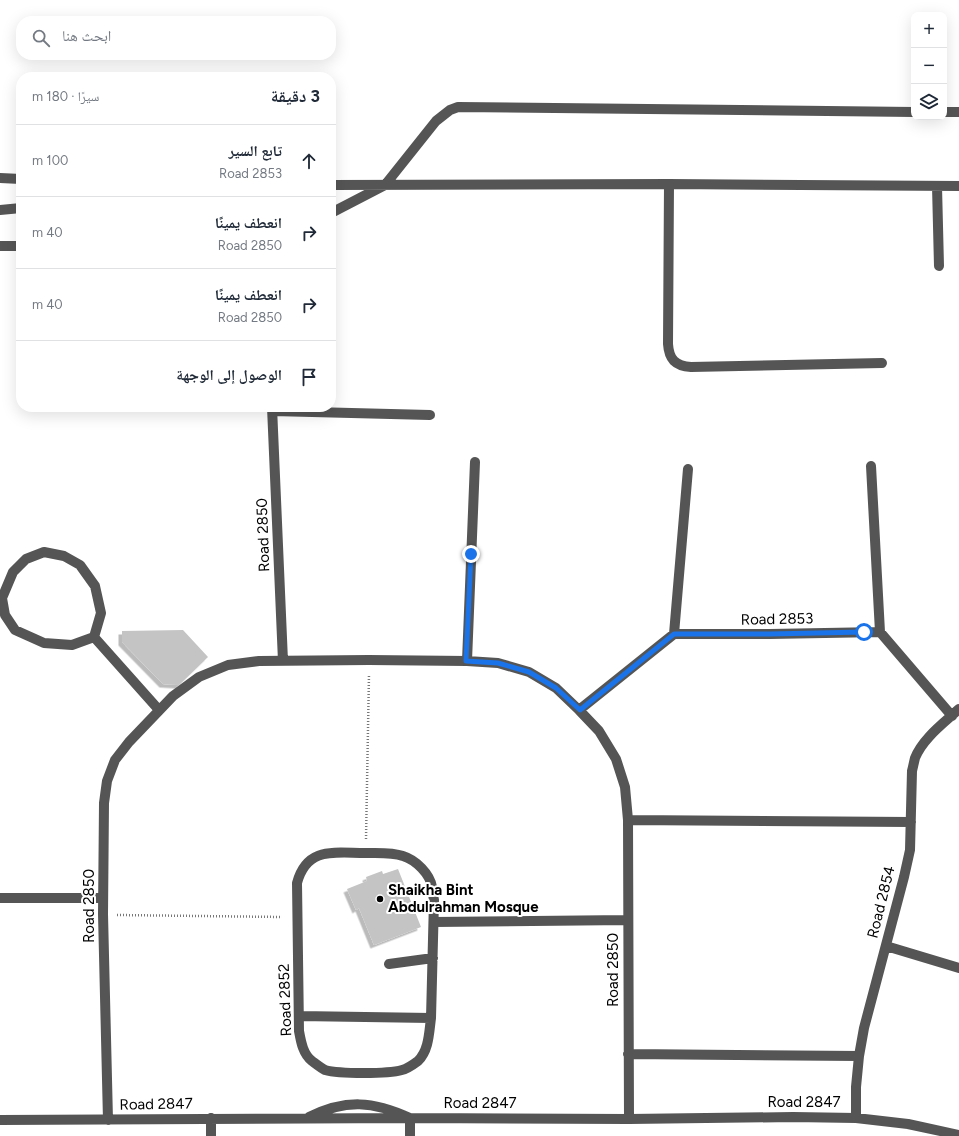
<!DOCTYPE html>
<html lang="ar">
<head>
<meta charset="utf-8">
<style>
	body { margin:0; font-family:Figtree,"Noto Naskh Arabic",sans-serif; background:#f6f6f7; color:#1f2937; direction:rtl }
	.controls { position:absolute; right:12px; top:12px; display:grid; overflow:hidden; border-radius:8px; box-shadow:0 4px 16px #0002 }
	.controls button { width:36px; height:36px; display:grid; place-items:center; padding:0; border:0; border-bottom:1px solid #e0e1e3; background:#fff; color:#1f2937; font:20px sans-serif }
	.stop { position:absolute; width:12px; height:12px; margin:-9px; border:3px solid #1a73e8; border-radius:50%; background:#fff }
	.stop.end { background:#1a73e8; border-color:#fff; box-shadow:0 1px 4px #0008 }
	.list { margin:0; padding:0; list-style:none }
	h2 { display:flex; justify-content:space-between; align-items:center; height:52px; margin:0; padding:0 16px; font-size:17px }
	h2 small { font-size:13px; font-weight:400; color:#747a83 }
	.list li { display:grid; grid-template-columns:26px 1fr auto; gap:12px; align-items:center; box-sizing:border-box; height:72px; padding:0 16px; border-top:1px solid #e0e1e3 }
	.list b { display:block; font-size:15px; white-space:nowrap }
	.list p { margin:0; font-size:13px; white-space:nowrap; color:#747a83 }
	.list em { font-size:13px; font-style:normal; color:#747a83 }
	.icon { flex:none; width:22px; height:22px; fill:none; stroke:currentColor; stroke-width:2; stroke-linecap:round; stroke-linejoin:round }
	.map { position:relative; flex:none; width:959px; height:1136px; overflow:hidden; direction:ltr }
	.search { position:absolute; background:#fff; box-shadow:0 4px 16px #0002; left:16px; top:16px; width:320px; height:44px; display:flex; align-items:center; gap:10px; box-sizing:border-box; padding:0 14px; border-radius:16px; color:#747a83; font-size:15px }
	.panel { position:absolute; background:#fff; box-shadow:0 4px 16px #0002; left:16px; top:72px; width:320px; height:340px; border-radius:16px; direction:rtl }
	.map>svg:first-child { display:block }
</style>
</head>
<body>
<div class="map">
<svg width="959" height="1136" viewBox="0 0 959 1136">
	<defs>
		<filter id="shadow"><feDropShadow dx="-3.5" dy="3.5" stdDeviation="0" flood-color="#0004"/></filter>
	</defs>
	<rect width="100%" height="100%" fill="#fff"/>
	<!-- building -->
	<path fill="#c4c4c4" filter="url(#shadow)" d="M183,630L208,657L179,685L163,684L122,642V631Z
		M398,869L421,927L374,945L359,908L356,910L347,889L367,881L366,877L382,871L383,874Z"/>
	<g fill="none" stroke-linecap="round" stroke-linejoin="round">
		<!-- path -->
		<path stroke="#777" stroke-width="2.5" stroke-dasharray="1 2" stroke-linecap="butt" d="M366,839L369,674
			M117,915L282,917"/>
		<!-- minor -->
		<path stroke="#555" stroke-width="10" d="M944,112H959
			M0,178L21,179
			M669,184L668,344C669,359 675,366 691,367L882,363
			M331,185L669,184L959,186
			M937,186L939,266
			M0,210L21,208
			M331,213L385,185L436,121L450,110L458,107L914,112
			M0,246H21
			M272,407L283,661
			M273,411L430,415
			M871,466L880,632
			M44,552L64,556L80,565L95,586L101,613L94,637L72,645L44,643L15,630L5,615L2,598L13,572L26,559Z
			M674,634L688,469
			M94,637L159,710
			M467,661L475,462
			M579,710L674,634H770L880,632L952,716
			M628,820L911,822
			M365,853C378,853 392,852 403,856C416,860 430,874 432,887C433,891 433,896 434,900L431,1018C429,1033 429,1050 418,1061C414,1064 406,1069 402,1070C388,1074 339,1074 325,1070C321,1068 316,1064 312,1061C303,1054 301,1042 299,1031L297,883C307,846 335,853 365,853Z
			M0,898H103
			M434,922L628,920
			M886,946L959,968
			M389,964L433,958
			M299,1016L431,1018
			M628,1054L859,1056
			M309,1117C346,1099 373,1101 410,1118V1136
			M211,1118V1136
			M856,1118V1087L859,1056L864,1028L904,877L910,850L912,771C913,767 914,762 915,758C923,738 944,723 959,709
			M0,1120L410,1118L629,1119L793,1117L856,1118L908,1124L959,1135
			M108,1120L103,914L104,803L107,781L115,760L129,742L173,696L199,677L228,665L259,661L369,660L467,661L498,663L529,672L556,688L579,710L599,731L616,759L625,787L628,820L629,1119"/>
	</g>
	<g fill="none" stroke-linecap="round" stroke-linejoin="round">
		<!-- route -->
		<path stroke="#1a73e8" stroke-width="5" d="M471,554L466,661L498,663L529,672L556,688L580,710L674,634H770L864,632"/>
	</g>
	<!-- markers -->
	<circle fill="#000" stroke="#fff" stroke-width="1.5" cx="380" cy="899" r="4"/>
	<g text-anchor="middle" stroke-width="4" stroke-linejoin="round" paint-order="stroke">
		<!-- street labels -->
		<g font-size="15" fill="#000" stroke="#fff">
			<text transform="translate(263 535) rotate(-92)" y="5">Road 2850</text>
			<text transform="translate(777 619) rotate(-1)" y="5">Road 2853</text>
			<text transform="translate(881 902) rotate(-76)" y="5">Road 2854</text>
			<text transform="translate(89 906) rotate(-90)" y="5">Road 2850</text>
			<text transform="translate(613 970) rotate(-90)" y="5">Road 2850</text>
			<text transform="translate(285 1000) rotate(-92)" y="5">Road 2852</text>
			<text x="804" y="1107">Road 2847</text>
			<text x="480" y="1108">Road 2847</text>
			<text transform="translate(156 1104) rotate(-1)" y="5">Road 2847</text>
		</g>
		<!-- poi labels -->
		<g font-size="15" font-weight="bold" fill="#000" stroke="#fff" text-anchor="start">
			<text x="388" y="895">Shaikha Bint<tspan x="388" dy="17">Abdulrahman Mosque</tspan></text>
		</g>
	</g>
</svg>
<div class="controls">
<button>+</button>
<button>−</button>
<button><svg class="icon" aria-label="layers" viewBox="0 0 24 24"><path d="M12 4l9 5-9 5-9-5zM3 14l9 5 9-5"/></svg></button>
</div>
<div class="stop" style="left:864px;top:632px"></div>
<div class="stop end" style="left:471px;top:554px"></div>
<div class="search"><svg class="icon" aria-label="search" viewBox="0 0 24 24"><circle cx="10" cy="10" r="6"/><path d="M15 15l6 6"/></svg>ابحث هنا</div>
<section class="panel">
<h2>3 دقيقة<small>سيرًا · 180 m</small></h2>
<ul class="list">
<li><svg class="icon" aria-label="ahead" viewBox="0 0 24 24"><path d="M12 20V5M6 11l6-6 6 6"/></svg><div><b>تابع السير</b><p>Road 2853</p></div><em>100 m</em></li>
<li><svg class="icon" aria-label="right" viewBox="0 0 24 24"><path d="M7 20v-9h11M14 6l5 5-5 5"/></svg><div><b>انعطف يمينًا</b><p>Road 2850</p></div><em>40 m</em></li>
<li><svg class="icon" aria-label="right" viewBox="0 0 24 24"><path d="M7 20v-9h11M14 6l5 5-5 5"/></svg><div><b>انعطف يمينًا</b><p>Road 2850</p></div><em>40 m</em></li>
<li><svg class="icon" aria-label="arrive" viewBox="0 0 24 24"><path d="M6 21V4h12l-3 4 3 4H6"/></svg><div><b>الوصول إلى الوجهة</b></div></li>
</ul>
</section>
</div>
</body>
</html>
